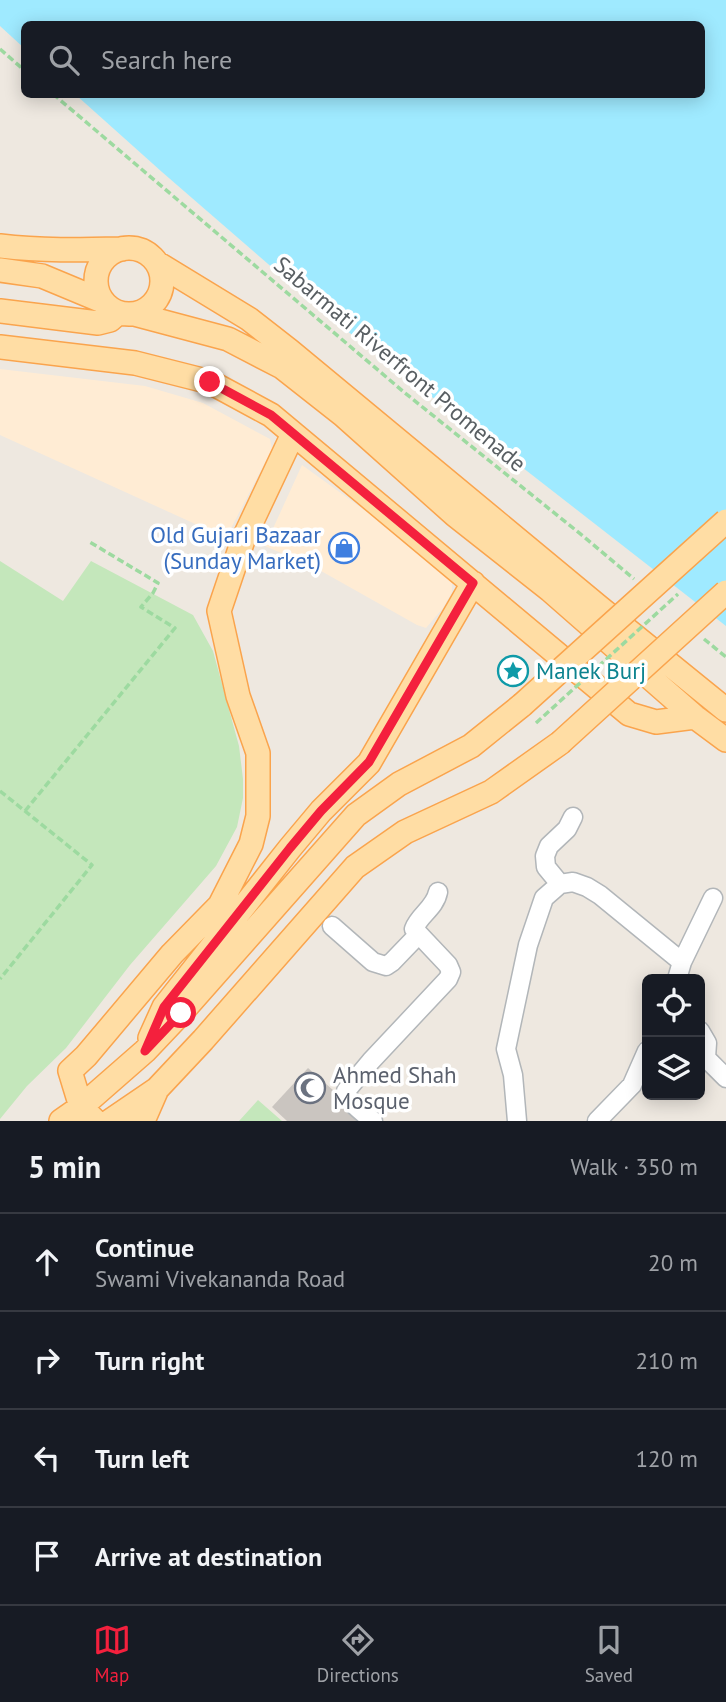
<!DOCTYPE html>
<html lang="en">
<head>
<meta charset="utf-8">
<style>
	body { margin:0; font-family:"PT Sans",sans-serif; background:#20242c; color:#f1f3f6 }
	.controls { position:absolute; right:21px; bottom:21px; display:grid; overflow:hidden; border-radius:10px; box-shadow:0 4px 18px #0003 }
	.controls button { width:63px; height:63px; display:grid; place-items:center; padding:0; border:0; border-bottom:2px solid #363941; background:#171b24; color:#f1f3f6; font:35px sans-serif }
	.stop { position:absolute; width:21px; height:21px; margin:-16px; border:5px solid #f4203d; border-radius:50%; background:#fff }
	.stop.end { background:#f4203d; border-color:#fff; box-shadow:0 2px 7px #0008 }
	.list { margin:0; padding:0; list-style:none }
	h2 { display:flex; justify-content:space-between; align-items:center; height:91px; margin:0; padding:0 28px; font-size:30px }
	h2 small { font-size:23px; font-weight:400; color:#9ea1a6 }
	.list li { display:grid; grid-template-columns:46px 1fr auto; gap:21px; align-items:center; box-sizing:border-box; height:98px; padding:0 28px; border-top:2px solid #363941 }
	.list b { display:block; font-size:26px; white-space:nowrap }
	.list p { margin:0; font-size:23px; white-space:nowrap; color:#9ea1a6 }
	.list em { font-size:23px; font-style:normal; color:#9ea1a6 }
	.icon { flex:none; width:38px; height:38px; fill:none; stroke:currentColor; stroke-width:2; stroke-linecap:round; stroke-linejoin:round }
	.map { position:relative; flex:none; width:726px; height:1121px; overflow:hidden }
	.search { position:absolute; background:#171b24; box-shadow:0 4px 18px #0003; left:21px; right:21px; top:21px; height:77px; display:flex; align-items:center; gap:18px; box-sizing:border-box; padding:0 24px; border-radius:10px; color:#9ea1a6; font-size:26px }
	.sheet { height:483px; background:#171b24 }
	nav { display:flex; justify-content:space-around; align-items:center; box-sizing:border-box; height:98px; border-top:2px solid #363941; background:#171b24; font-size:19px; color:#9ea1a6 }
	nav a { display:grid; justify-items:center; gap:4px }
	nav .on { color:#f4203d }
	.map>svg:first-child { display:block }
</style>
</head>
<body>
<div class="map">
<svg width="726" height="1121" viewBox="0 0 726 1121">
	<rect width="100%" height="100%" fill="#eee8e0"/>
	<!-- commercial -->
	<path fill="#ffecd4" d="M0,369L145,386L203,403L270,439L272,449L226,538L0,435Z
		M302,465L421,551L452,576V592L443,608L426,628L417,625L314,567L265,546Z"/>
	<!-- green -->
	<path fill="#c4e7bb" d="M0,561L63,601L91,561L193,615L213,651L239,746L243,779V798L237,827L216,866L130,965L66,1048L27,1086L0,1119Z
		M258,1100L282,1121H239Z"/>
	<!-- water -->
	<path fill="#9feaff" d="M0,0H726V626L328,316L162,172L76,95L702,94V24H24V48L0,26Z"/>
	<!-- building -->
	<path fill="#cac5c0" d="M308,1068L368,1121H287L272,1107Z"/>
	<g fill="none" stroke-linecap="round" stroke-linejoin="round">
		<!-- minor casing -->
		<g stroke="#b2b6b9" stroke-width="21">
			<path id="minor" d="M560,884L546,867L545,856L549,846L567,829L573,817
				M332,926L373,962L386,966L392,962L418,935
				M677,979L682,962L713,898
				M700,1031L707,1043L706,1058L726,1078
				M373,1121C364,1113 348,1103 346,1091L371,1061L448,979L451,972L448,965L414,929C419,915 435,908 438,892
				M517,1121L513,1075L506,1049L528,945L544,898L560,884L573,882L587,887L600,895L682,962
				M597,1121L632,1085L647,1051"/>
		</g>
		<!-- major casing -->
		<g stroke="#faa44d" stroke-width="26">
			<path id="major" d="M0,246C41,251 81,250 122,249
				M96 281a33 33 0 1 1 66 0a33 33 0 1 1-66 0Z
				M157,263L249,319L290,351L599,607L726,710
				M0,270L42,276L102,301
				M0,311L98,323L110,320L118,313
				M134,314L228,339L282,367L343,415L455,515L550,590L695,717L726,740
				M0,347L135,363L210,382L271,415L629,714L656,722L695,717
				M150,1038L164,1007L290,848L321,811L369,763L473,583
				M61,1121L81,1107L145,1051L181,1013L356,815L399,784L471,746L522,705
				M95,1121L81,1107L70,1071L86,1056L172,954L220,905L251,844L258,816V753L238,696L219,611L243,540L293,434
				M110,1121L157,1089L203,1040L355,867L405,832L491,792L560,743
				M143,1121L157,1089"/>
		</g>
		<!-- path -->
		<path stroke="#9ddaa0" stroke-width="3.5" stroke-dasharray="7 3.5" stroke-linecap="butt" d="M0,49L24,70
			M53,94L405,393L583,536L634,579
			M704,639L726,657
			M0,791L92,865L0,979
			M25,811L175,628L141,607L153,593L158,583L88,541"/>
		<!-- minor -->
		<use href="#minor" stroke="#fff" stroke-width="18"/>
		<!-- major -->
		<use href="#major" stroke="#ffdda4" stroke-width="23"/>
		<!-- major-bridge casing -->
		<g stroke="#faa44d" stroke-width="26" stroke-linecap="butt">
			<path id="major-bridge" d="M522,705L726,521
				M560,743L726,592"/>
		</g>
		<!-- path-bridge -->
		<path stroke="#9ddaa0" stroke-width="3.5" stroke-dasharray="7 3.5" stroke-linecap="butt" d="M536,723L678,594"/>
		<!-- major-bridge -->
		<use href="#major-bridge" stroke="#ffdda4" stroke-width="23"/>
	</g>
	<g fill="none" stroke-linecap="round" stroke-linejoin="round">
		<!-- route -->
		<path stroke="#f4203d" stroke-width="9" d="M181,1013L145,1051L164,1007L290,848L321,811L369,762L473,583L271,415L210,382"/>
	</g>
	<!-- icons -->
	<defs>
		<g id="shop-ring" transform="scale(1.575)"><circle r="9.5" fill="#fff" stroke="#3f7fe0" stroke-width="1.5"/><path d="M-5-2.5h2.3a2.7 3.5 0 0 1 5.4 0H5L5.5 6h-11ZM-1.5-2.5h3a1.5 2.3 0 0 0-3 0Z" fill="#3f7fe0"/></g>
		<g id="sight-ring" transform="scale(1.575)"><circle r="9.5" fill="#fff" stroke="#0f9aa8" stroke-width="1.5"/><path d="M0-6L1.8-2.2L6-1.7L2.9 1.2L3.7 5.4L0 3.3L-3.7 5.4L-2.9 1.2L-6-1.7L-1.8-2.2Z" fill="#0f9aa8"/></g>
		<g id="mosque-ring" transform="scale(1.575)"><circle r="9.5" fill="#fff" stroke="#6b7280" stroke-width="1.5"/><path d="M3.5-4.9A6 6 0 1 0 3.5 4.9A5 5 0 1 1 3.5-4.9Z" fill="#6b7280"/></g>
	</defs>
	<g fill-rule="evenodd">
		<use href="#shop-ring" x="344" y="548"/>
		<use href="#sight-ring" x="513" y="671"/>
		<use href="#mosque-ring" x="310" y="1088"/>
	</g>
	<g text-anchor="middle" stroke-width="7" stroke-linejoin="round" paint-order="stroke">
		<!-- street labels -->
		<g font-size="23" fill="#595f63" stroke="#fff">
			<text transform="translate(400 364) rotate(40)" y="8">Sabarmati Riverfront Promenade</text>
		</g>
		<!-- shop labels -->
		<g font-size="23" fill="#366cbe" stroke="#fff" text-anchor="end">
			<text x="321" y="543">Old Gujari Bazaar<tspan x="321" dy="26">(Sunday Market)</tspan></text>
		</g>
		<!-- culture labels -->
		<g font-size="23" fill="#0d838f" stroke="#fff" text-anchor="start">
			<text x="536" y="679">Manek Burj</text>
		</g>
		<!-- worship labels -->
		<g font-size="23" fill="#5b616d" stroke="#fff" text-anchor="start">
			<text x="333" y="1083">Ahmed Shah<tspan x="333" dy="26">Mosque</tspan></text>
		</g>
	</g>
</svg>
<div class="controls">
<button><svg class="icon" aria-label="locate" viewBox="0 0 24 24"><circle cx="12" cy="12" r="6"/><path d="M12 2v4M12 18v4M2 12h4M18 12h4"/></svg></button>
<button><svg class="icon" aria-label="layers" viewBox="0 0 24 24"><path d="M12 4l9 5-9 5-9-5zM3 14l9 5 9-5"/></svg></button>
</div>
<div class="stop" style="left:181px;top:1013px"></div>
<div class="stop end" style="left:210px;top:382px"></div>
<div class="search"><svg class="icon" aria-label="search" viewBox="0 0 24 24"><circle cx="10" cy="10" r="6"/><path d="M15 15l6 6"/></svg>Search here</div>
</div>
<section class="sheet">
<h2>5 min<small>Walk · 350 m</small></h2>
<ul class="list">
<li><svg class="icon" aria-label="ahead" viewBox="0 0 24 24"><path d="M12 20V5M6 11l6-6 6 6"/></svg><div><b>Continue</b><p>Swami Vivekananda Road</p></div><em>20 m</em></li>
<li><svg class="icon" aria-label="right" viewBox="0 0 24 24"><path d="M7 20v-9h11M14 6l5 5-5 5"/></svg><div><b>Turn right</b></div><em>210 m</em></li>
<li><svg class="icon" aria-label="left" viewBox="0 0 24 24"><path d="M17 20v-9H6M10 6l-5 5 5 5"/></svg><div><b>Turn left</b></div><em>120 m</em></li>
<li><svg class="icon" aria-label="arrive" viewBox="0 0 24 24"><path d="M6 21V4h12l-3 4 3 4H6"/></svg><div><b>Arrive at destination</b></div></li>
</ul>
</section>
<nav>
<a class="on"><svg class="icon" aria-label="map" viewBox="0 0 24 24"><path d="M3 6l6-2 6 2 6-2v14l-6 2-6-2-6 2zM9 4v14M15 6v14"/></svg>Map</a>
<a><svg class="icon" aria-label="directions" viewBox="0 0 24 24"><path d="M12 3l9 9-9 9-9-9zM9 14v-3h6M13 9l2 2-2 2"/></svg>Directions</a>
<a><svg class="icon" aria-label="saved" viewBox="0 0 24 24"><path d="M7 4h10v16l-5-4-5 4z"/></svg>Saved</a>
</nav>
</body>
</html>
